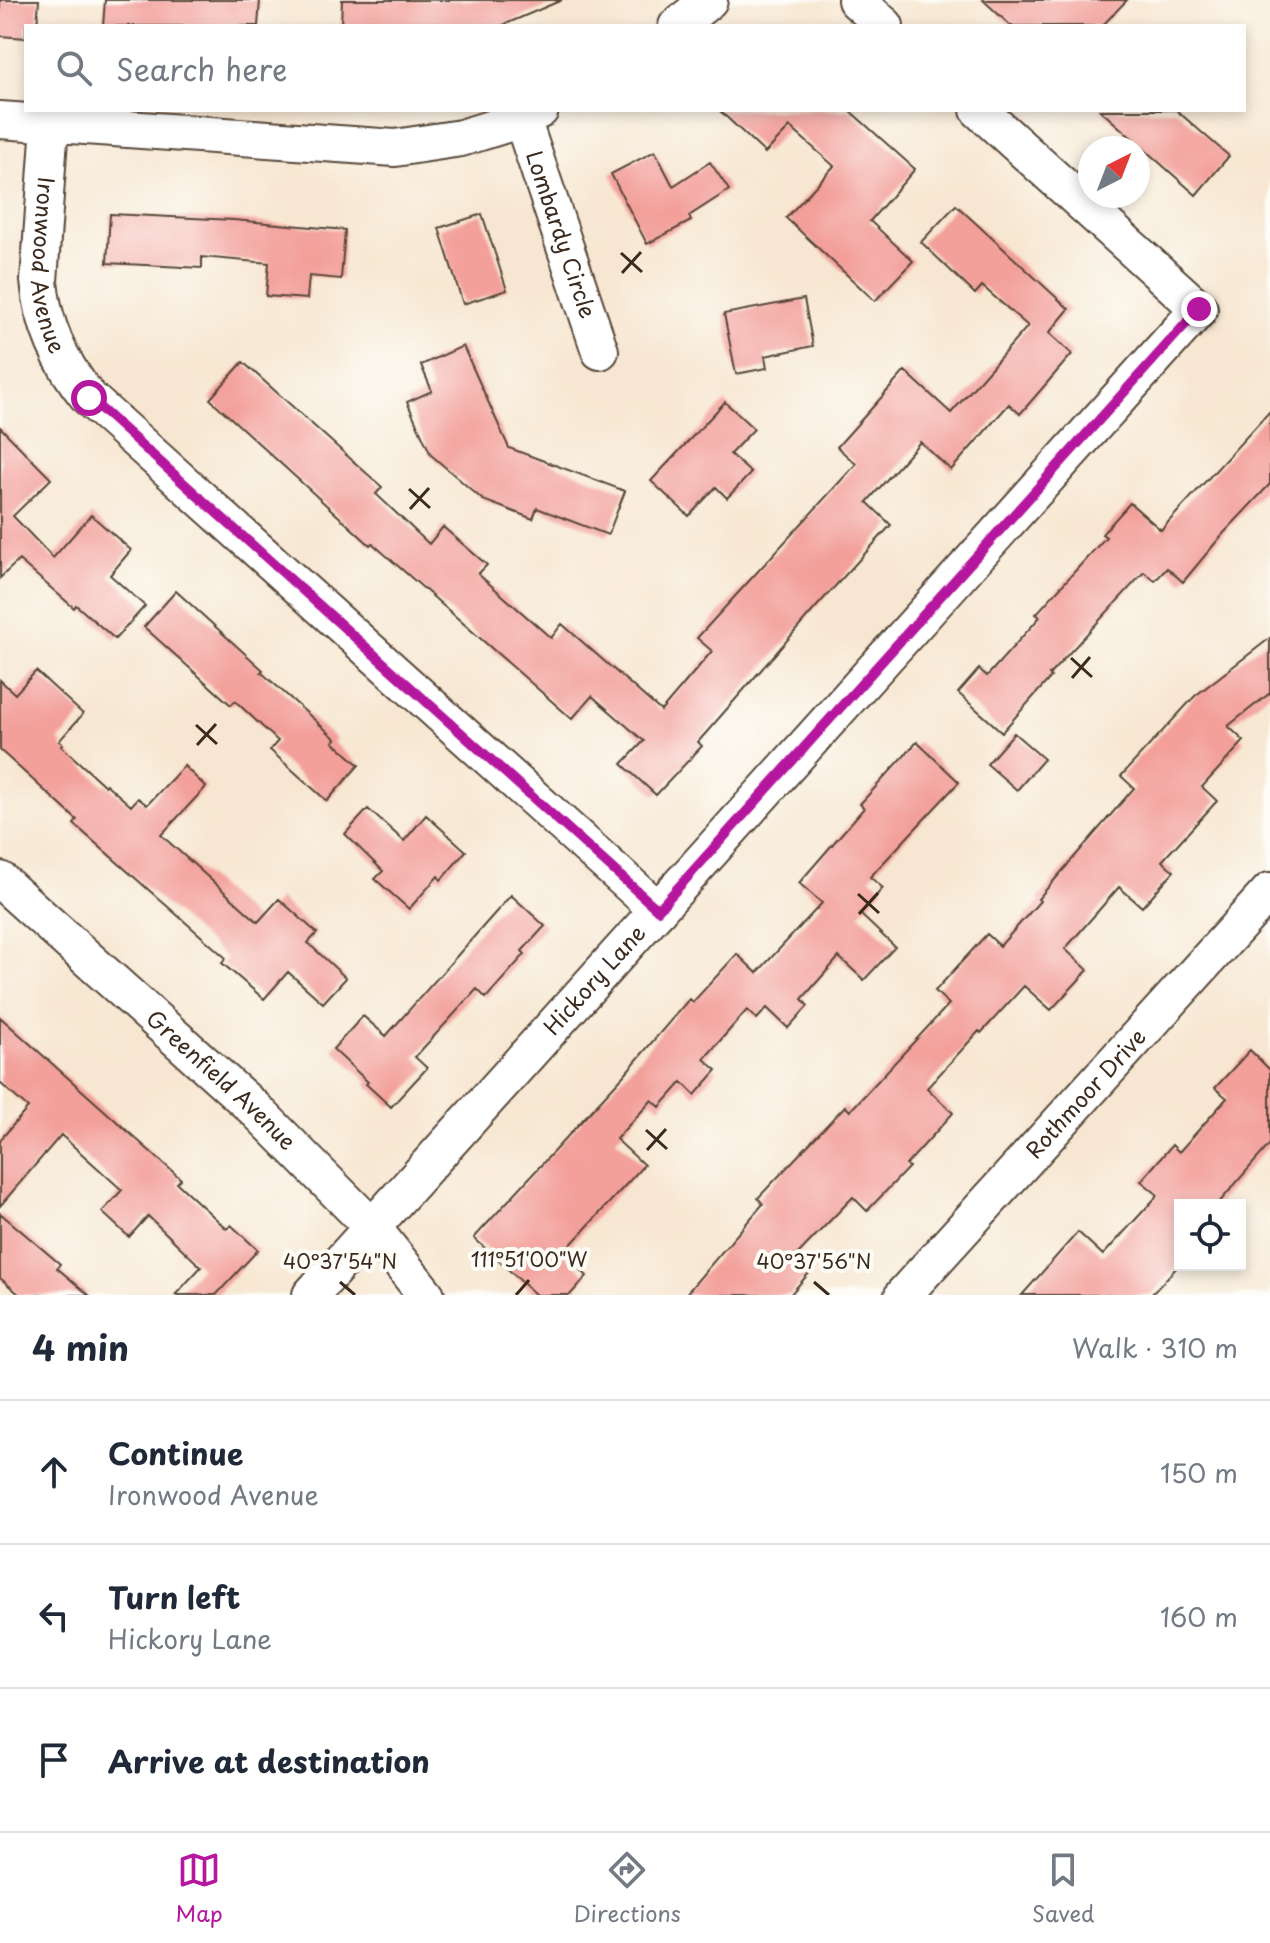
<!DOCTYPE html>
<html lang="en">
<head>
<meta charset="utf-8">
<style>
	body { margin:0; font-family:"Playpen Sans",sans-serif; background:#f2f2f3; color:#1f2937 }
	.controls { position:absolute; right:24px; bottom:24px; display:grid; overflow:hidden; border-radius:0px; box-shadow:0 4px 12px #0003 }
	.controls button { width:72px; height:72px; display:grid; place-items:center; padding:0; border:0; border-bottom:2px solid #e0e1e3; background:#fff; color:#1f2937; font:40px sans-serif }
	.compass { position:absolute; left:1078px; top:136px; width:72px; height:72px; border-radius:50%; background:#fff; box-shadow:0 4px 12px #0003; rotate:42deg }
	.stop { position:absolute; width:24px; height:24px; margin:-18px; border:6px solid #b5179e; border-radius:50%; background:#fff }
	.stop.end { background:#b5179e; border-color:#fff; box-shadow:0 2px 8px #0008 }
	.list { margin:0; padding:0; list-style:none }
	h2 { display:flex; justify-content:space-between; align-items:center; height:104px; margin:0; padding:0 32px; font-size:34px }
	h2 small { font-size:26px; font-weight:400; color:#747a83 }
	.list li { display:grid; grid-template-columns:52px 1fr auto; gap:24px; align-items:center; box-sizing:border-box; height:144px; padding:0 32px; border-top:2px solid #e0e1e3 }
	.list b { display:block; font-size:30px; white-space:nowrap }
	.list p { margin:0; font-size:26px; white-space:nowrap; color:#747a83 }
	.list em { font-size:26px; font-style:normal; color:#747a83 }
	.icon { flex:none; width:44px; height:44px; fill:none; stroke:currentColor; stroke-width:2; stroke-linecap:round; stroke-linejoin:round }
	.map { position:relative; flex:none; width:1270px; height:1295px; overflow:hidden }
	.search { position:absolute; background:#fff; box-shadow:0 4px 12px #0003; left:24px; right:24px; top:24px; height:88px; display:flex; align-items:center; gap:20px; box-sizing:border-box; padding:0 28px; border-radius:0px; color:#747a83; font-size:30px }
	.sheet { height:536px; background:#fff }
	nav { display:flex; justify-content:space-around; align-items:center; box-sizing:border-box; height:112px; border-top:2px solid #e0e1e3; background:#fff; font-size:22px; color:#747a83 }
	nav a { display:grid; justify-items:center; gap:4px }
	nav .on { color:#b5179e }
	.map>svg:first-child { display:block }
</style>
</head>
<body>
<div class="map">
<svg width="1270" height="1295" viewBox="0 0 1270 1295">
	<rect width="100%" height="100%" fill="#fdfcf7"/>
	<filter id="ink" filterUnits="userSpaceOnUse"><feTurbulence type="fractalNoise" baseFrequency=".0125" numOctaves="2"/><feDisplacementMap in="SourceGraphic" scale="16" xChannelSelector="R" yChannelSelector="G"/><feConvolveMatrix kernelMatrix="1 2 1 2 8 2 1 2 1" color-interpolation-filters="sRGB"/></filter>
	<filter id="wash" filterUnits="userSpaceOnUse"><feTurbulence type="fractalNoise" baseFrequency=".006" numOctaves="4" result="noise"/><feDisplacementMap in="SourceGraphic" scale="32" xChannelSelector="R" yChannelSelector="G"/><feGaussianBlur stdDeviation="1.8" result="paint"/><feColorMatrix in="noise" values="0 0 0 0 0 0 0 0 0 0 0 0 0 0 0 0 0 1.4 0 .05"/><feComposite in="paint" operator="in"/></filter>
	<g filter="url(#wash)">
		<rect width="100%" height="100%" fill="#f7e7d2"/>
		<g id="blocks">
			<!-- building -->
			<path fill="#f39f9a" d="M0,0H39L37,26H26V38L0,36Z
				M105,0H260L258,26H103Z
				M342,0H562L501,26H341Z
				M983,0H1127L1102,26H1011Z
				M719,110H849L915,169L870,221L913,261L875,301L786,218L834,166L790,127L765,153Z
				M1100,110H1176L1229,156L1196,195Z
				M655,151L673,186L710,162L729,190L689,216L691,221L647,244L611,174Z
				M956,205L1069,309L1049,333L1072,354L1020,414L1009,404L951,470L920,442L867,502L891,525L818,605L698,742L702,746L656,795L622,764L644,741L592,696L572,719L372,543L370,545L210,399L243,362L382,487L376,494L429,544L443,527L487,565L478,574L551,638L562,624L661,711L712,651L697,638L856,464L837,447L905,371L951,413L1028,326L982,286L975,294L921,242Z
				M110,214L234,220L345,230L341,279L309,276L307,299L266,296L269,263L202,257V268L107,263Z
				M482,214L507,290L463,304L439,228Z
				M804,299L813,346L765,356L767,368L736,374L724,314Z
				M463,346L509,448L625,491L608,535L537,508L533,519L483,500L431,455L407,402L432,391L421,365Z
				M725,402L754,429L730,454L751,473L727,498L716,487L689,516L651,481Z
				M1270,411V484L1222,535L1183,582L1167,568L1155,581L1144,572L1049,675L1051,677L1002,732L958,693L979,669L987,676L1040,617L1036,614L1106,537L1102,534L1130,503L1161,530Z
				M0,427L51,479L13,516L53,558L91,515L131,550L110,575L145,606L115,639L76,605L74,608L19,560L0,578Z
				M176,591L263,670L261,672L336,739L333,742L359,765L327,801L270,750L278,741L235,701L231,705L144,627Z
				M1270,638V693L1228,726L1244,741L1202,787L1217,801L1162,861L1174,871L1142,907L1119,887L1065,949L1088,970L1051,1010L1024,986L981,1033L979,1031L927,1088L953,1113L906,1165L909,1167L867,1211L853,1197L794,1258L810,1272L790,1295H685L763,1204L758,1198L845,1106L850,1111L949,1004L935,991L987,934L1000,946L1040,901L1038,899L1134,788L1121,776L1195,696Z
				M36,671L83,714L59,741L63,744L61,746L105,786L106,784L131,806L138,798L147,805L184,766L206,787L161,835L258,922L279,899L317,933L308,943L346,978L323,1003L288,972L264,999L222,963L226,958L74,824L77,820L0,750V680L15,694Z
				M1014,733L1044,759L1017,790L987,764Z
				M917,742L959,782L870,877L883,888L860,914L895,947L864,980L839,957L802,999L808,1006L788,1028L767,1008L757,1019L747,1010L704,1059L717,1070L695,1095L682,1082L660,1107L652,1100L616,1139L644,1165L563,1253L587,1276L570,1295H536L474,1238L624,1075L689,999L693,1002L737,954L757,973L822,903L799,883L864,808L860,804Z
				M368,809L404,841L426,815L466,851L441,880L438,876L409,909L375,879L383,871L345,834Z
				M511,895L545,926L522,951L525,954L486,998L477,989L415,1057L427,1068L391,1107L366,1084L368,1082L333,1049L363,1016L386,1036Z
				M0,1017L181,1179L177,1183L227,1229L231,1225L258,1250L216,1295H175L201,1267L148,1216L129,1237L102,1212L122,1190L61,1135L0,1206V1140L28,1108L0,1083Z
				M1250,1050L1270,1070V1144L1217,1205H1180V1264L1151,1295H1022L1078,1232L1103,1255L1158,1195L1141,1181L1172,1145L1179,1152L1227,1098L1215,1088Z
				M0,1213L60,1264L57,1268L89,1295H20L0,1278Z"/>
		</g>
	</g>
	<g filter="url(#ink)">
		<use href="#blocks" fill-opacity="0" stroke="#574639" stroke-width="2"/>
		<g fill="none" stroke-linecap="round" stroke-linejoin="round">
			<!-- minor casing -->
			<g stroke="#574639" stroke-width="40">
				<g id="minor">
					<path d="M856,0L885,26"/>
					<path d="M677,26L709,0"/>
					<path id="s1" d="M522,119L600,351"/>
					<path d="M0,120L395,148L461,138L522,119L540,110"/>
					<path id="s2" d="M50,124L39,281C43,326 60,363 89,398L658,910"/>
					<path id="s3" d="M0,880L256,1110L372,1227L426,1295"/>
					<path id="s4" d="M311,1295L1199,309L979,110"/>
					<path id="s5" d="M903,1295L1270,891"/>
				</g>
			</g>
			<!-- minor -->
			<use href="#minor" stroke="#fff" stroke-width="36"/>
		</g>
	</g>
	<g fill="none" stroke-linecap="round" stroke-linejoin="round" filter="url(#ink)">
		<!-- route -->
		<path stroke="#b5179e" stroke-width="10" d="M89,398L658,910L1199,309"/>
	</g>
	<!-- ticks -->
	<path fill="none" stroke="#3b2a1e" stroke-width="3" d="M621,253L642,272M622,273L641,252M409,489L430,508M410,509L429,488M1071,658L1092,677M1072,678L1090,657M196,725L217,744M197,745L216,724M858,894L879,913M859,914L878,893M646,1130L667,1149M647,1150L666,1129M340,1282L355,1295M814,1282L829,1295M516,1295L529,1280"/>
	<g text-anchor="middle" stroke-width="8" stroke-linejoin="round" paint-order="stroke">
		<!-- street labels -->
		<g font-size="22" fill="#3b2a1e" stroke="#fdfcf7">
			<text dy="8" stroke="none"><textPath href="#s1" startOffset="122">Lombardy Circle</textPath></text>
			<text dy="8" stroke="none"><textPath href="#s2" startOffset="142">Ironwood Avenue</textPath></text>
			<text dy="8" stroke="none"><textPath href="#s4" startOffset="424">Hickory Lane</textPath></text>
			<text dy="8" stroke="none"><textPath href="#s3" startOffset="298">Greenfield Avenue</textPath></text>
			<text dy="8" stroke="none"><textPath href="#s5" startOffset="272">Rothmoor Drive</textPath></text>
		</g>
	</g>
	<g font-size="20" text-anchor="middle" fill="#3b2a1e" stroke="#fdfcf7" stroke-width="8" stroke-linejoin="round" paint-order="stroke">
		<text x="529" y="1267">111°51'00"W</text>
		<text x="340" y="1269">40°37'54"N</text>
		<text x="814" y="1269">40°37'56"N</text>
	</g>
</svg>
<div class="controls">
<button><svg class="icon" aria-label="locate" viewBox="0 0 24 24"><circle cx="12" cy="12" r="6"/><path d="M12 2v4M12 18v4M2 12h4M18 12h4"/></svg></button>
</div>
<svg class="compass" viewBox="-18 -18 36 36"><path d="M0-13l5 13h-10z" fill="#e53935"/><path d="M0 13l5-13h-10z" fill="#747a83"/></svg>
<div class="stop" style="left:89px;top:398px"></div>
<div class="stop end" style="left:1199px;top:309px"></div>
<div class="search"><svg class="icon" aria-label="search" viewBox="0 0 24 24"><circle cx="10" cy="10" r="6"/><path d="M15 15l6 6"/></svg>Search here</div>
</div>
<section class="sheet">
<h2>4 min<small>Walk · 310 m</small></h2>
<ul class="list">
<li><svg class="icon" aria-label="ahead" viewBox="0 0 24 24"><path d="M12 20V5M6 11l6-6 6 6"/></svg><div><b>Continue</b><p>Ironwood Avenue</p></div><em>150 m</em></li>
<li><svg class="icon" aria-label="left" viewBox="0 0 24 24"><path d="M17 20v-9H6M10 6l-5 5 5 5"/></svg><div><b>Turn left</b><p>Hickory Lane</p></div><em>160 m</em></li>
<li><svg class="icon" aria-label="arrive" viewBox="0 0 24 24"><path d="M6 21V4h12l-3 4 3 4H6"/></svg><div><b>Arrive at destination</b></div></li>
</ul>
</section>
<nav>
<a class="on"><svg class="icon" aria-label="map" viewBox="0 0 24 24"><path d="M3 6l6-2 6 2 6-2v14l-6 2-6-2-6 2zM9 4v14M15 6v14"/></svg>Map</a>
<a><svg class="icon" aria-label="directions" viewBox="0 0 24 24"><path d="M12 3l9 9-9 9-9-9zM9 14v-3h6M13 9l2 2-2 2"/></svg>Directions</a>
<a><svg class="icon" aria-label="saved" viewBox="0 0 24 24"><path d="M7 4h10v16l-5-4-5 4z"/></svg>Saved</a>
</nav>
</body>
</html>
